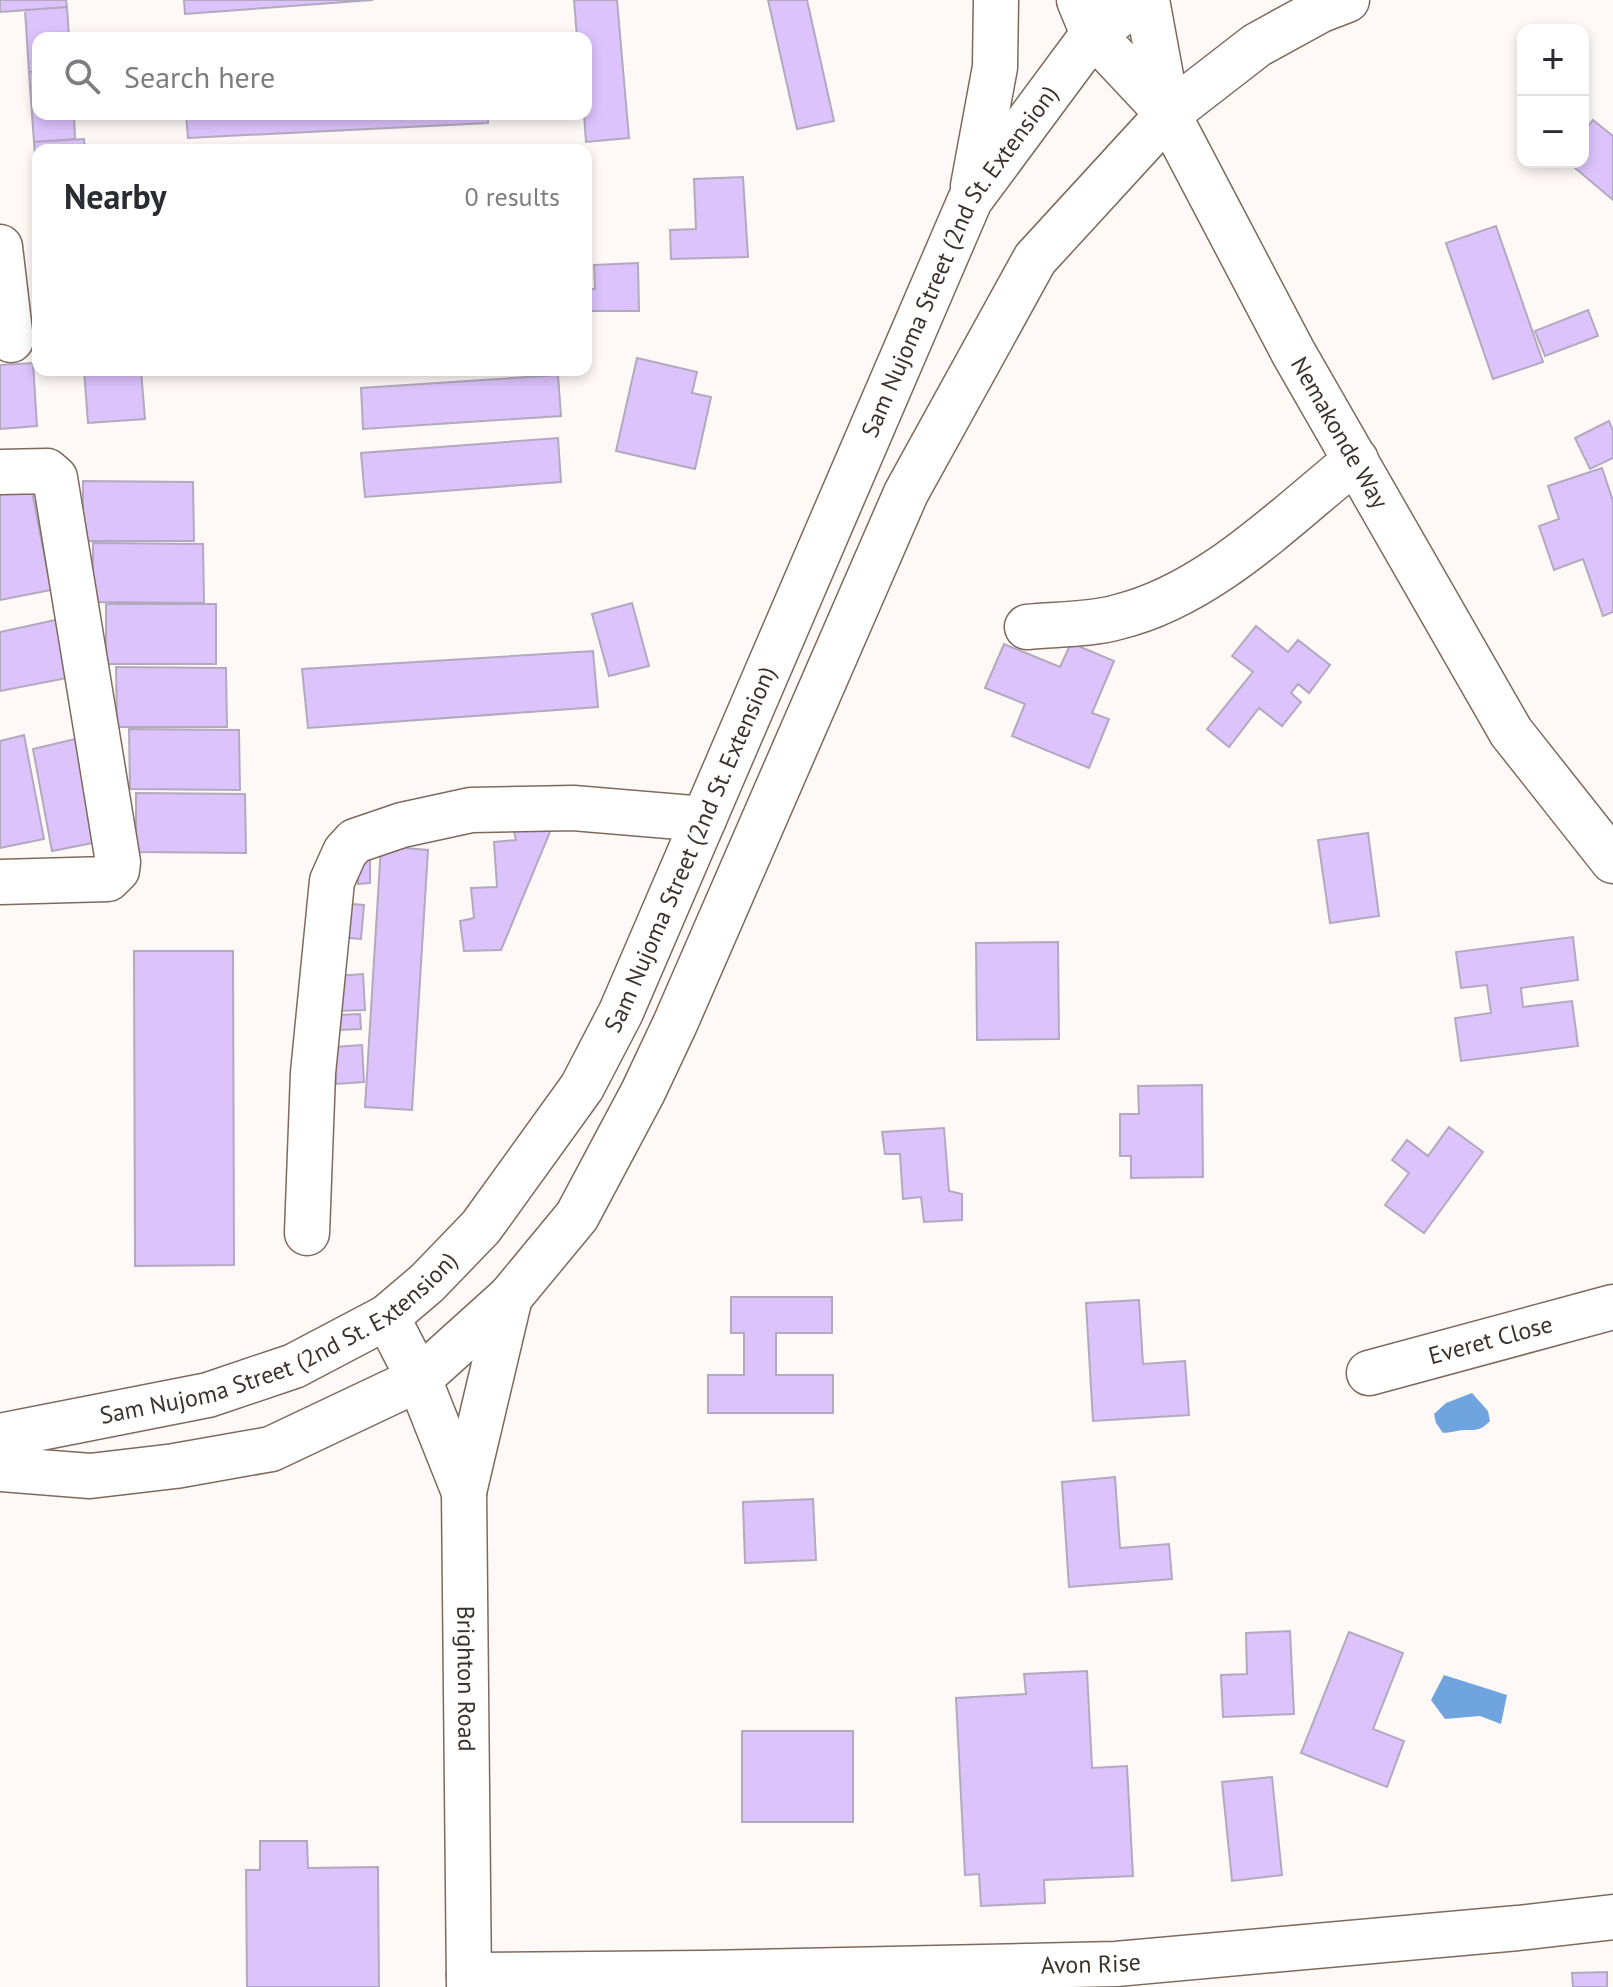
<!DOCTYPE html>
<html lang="en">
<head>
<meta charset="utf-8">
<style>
	body { margin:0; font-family:"PT Sans",sans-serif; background:#f7f7f7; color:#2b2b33 }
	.controls { position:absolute; right:24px; top:24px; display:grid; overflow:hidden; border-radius:16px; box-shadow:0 4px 12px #0003 }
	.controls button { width:72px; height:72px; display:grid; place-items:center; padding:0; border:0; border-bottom:2px solid #e1e1e2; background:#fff; color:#2b2b33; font:40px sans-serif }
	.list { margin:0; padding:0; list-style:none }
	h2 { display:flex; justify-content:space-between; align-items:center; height:104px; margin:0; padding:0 32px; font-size:34px }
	h2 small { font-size:26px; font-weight:400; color:#7c7c81 }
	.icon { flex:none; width:44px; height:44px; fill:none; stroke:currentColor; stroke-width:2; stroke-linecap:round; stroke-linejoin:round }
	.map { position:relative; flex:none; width:1613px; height:1987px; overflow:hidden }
	.search { position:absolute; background:#fff; box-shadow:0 4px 12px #0003; left:32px; top:32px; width:560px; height:88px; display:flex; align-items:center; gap:20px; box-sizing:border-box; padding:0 28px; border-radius:16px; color:#7c7c81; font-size:30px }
	.panel { position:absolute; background:#fff; box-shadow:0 4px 12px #0003; left:32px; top:144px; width:560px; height:232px; border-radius:16px }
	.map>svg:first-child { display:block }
</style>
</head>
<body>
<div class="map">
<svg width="1613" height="1987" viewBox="0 0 1613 1987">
	<rect width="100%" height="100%" fill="#fef9f6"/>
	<!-- water -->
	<path fill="#70a4df" d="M1472,1393L1488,1411L1490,1421C1480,1431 1477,1430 1465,1430C1458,1430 1450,1433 1443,1433L1436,1423L1434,1414L1446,1403Z
		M1444,1675L1507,1695L1501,1724L1480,1716L1445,1719L1431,1700Z"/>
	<!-- building -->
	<path fill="#dcc3fc" stroke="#b3a9bf" stroke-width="2" d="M0,0H66L67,7L0,12Z
		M184,0H373L185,14Z
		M574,0H617L629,138L586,142L584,114H586V38H577Z
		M768,0H807L834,121L797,129Z
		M67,7L69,38H38V71L29,72L25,10Z
		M38,71V114H74L75,139L34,142L29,72Z
		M186,114H488V123L188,138Z
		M1593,120L1613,136V200L1568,162H1583V133Z
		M84,139L85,150H38V201L34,142Z
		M743,177L748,257L671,259L670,230L696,229L694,179Z
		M1496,226L1543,362L1493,379L1446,243Z
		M638,263L639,311H586V289H595L594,265Z
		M1588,310L1598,336L1545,356L1535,331Z
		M637,358L697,372L692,393L711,397L695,469L616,451Z
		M33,363L37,426L0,429V365Z
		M84,370H141L145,419L88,423Z
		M558,375L561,416L363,429L361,388Z
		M1609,421L1613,431V458L1590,469L1575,438Z
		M558,438L561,482L365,497L361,453Z
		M1602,468L1613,501V612L1603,616L1583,559L1554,570L1539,526L1559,519L1548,486Z
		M83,481L193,482L194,541H83Z
		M31,486L51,590L0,600V493Z
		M93,543L203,544L204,603L93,602Z
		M632,603L649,666L609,676L592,614Z
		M106,604H216V664H106Z
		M60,619L72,677L0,691V632Z
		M1256,626L1288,652L1298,640L1330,665L1309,693L1298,684L1291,693L1301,702L1282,726L1259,708L1229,747L1207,729L1253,672L1232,656Z
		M1071,643L1114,661L1092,713L1109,719L1089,768L1012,736L1025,704L985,688L1004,644L1060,667Z
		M593,651L598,707L308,728L302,669Z
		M116,667L226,668L227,727H117Z
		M129,729L239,730L240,790L130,789Z
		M24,735L44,839L0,848V741Z
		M88,736L108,840L52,851L33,749Z
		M136,793L245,794L246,853L136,852Z
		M510,814L557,815L501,950L464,951L460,921L474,918L471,888L497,887L494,842L516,840Z
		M1368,833L1379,916L1330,923L1318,840Z
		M381,846L428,850L412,1110L365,1107Z
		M358,848H370V883L358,884Z
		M341,903L364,905L361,939L338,937Z
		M1573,937L1578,980L1521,988L1523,1007L1572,1001L1578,1046L1461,1061L1455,1018L1491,1013L1487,985L1461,988L1456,952Z
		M1058,942L1059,1039L977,1040L976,943Z
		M134,951H233L234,1265L135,1266Z
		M363,974L365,1010L339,1011L337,976Z
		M360,1014L361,1029L339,1030L338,1015Z
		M362,1045L364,1082L336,1084L334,1047Z
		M1202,1085L1203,1177L1131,1178V1156H1120V1114H1139L1138,1086Z
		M1449,1127L1483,1152L1424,1233L1385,1205L1409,1173L1392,1160L1407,1140L1428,1156Z
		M944,1128L949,1191L962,1194V1220L924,1222L921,1197L903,1199L900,1154H885L882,1132Z
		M731,1297H832V1333H776V1375H833V1413H708V1375H744V1333H731Z
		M1139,1300L1143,1364L1185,1361L1189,1415L1093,1421L1086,1303Z
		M1115,1477L1120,1548L1169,1544L1172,1579L1069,1587L1062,1482Z
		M813,1499L816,1560L745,1563L743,1502Z
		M1290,1631L1294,1714L1223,1717L1221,1675L1247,1674L1246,1633Z
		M1349,1632L1403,1653L1373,1729L1404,1741L1387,1787L1301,1753Z
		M1087,1671L1092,1768L1127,1766L1133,1876L1044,1880L1045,1903L981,1906L979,1874L965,1875L956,1698L1026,1694L1024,1674Z
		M742,1731H853V1822H742Z
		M1272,1777L1282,1875L1232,1881L1222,1782Z
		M260,1841H307L308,1868L378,1867L379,1987H247L246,1870H260Z
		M1607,1972V1987H1573L1572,1973Z"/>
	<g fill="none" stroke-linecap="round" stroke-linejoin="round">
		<!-- minor casing -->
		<g stroke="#7f695d" stroke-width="47">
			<g id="minor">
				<path id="s1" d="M1168,114L1293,352L1511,732L1613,861"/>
				<path d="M0,247L11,340"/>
				<path d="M0,472L47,471L55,478L118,862L117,870L108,879L0,882"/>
				<path d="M1027,627C1056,624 1090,625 1118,617C1209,595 1285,517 1356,460"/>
				<path d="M307,1233L313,1073L332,881L345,852L355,841L402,825L471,810L573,808L704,819"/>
				<path id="s2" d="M387,1317L419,1379L464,1492L469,1987"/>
				<path id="s3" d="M1369,1373L1613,1307"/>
				<path id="s4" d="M469,1975L704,1973L1116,1964L1518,1928L1613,1917"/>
			</g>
		</g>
		<!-- highway casing -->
		<g stroke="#7f695d" stroke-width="47">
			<g id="highway">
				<path d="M1079,0L1093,34L1168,114"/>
				<path d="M1147,0L1168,114"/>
				<path d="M973,186L995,67L996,0"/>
				<path id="s5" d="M0,1436L208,1395L294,1366L387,1317L427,1283L481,1227L582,1087L621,1012L970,200L1093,34L1140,0"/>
				<path d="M0,1469L90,1476L175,1466L271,1449L419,1379L510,1297L577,1216L643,1092L675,1024L906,493L1035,259L1168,114L1257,45L1321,10L1347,0"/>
				<path d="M464,1492L510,1297"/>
			</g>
		</g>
		<!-- minor -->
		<use href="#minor" stroke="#fff" stroke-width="44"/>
		<!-- highway -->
		<use href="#highway" stroke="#fff" stroke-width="44"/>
	</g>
	<g text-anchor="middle" stroke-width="6" stroke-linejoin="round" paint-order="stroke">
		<!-- street labels -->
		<g font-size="24" fill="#3c322d" stroke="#fff">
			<text dy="8" stroke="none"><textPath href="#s5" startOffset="1620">Sam Nujoma Street (2nd St. Extension)</textPath></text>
			<text dy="8" stroke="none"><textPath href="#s1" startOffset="362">Nemakonde Way</textPath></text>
			<text dy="8" stroke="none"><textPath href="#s5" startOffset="972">Sam Nujoma Street (2nd St. Extension)</textPath></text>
			<text dy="8" stroke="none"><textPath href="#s5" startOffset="300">Sam Nujoma Street (2nd St. Extension)</textPath></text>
			<text dy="8" stroke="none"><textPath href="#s3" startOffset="126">Everet Close</textPath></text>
			<text dy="8" stroke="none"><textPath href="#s2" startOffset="378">Brighton Road</textPath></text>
			<text dy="8" stroke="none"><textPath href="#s4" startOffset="622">Avon Rise</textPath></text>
		</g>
	</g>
</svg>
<div class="controls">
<button>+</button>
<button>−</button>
</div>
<div class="search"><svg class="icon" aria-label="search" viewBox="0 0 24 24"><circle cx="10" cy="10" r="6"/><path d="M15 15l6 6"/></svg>Search here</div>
<section class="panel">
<h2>Nearby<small>0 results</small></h2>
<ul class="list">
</ul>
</section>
</div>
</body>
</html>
